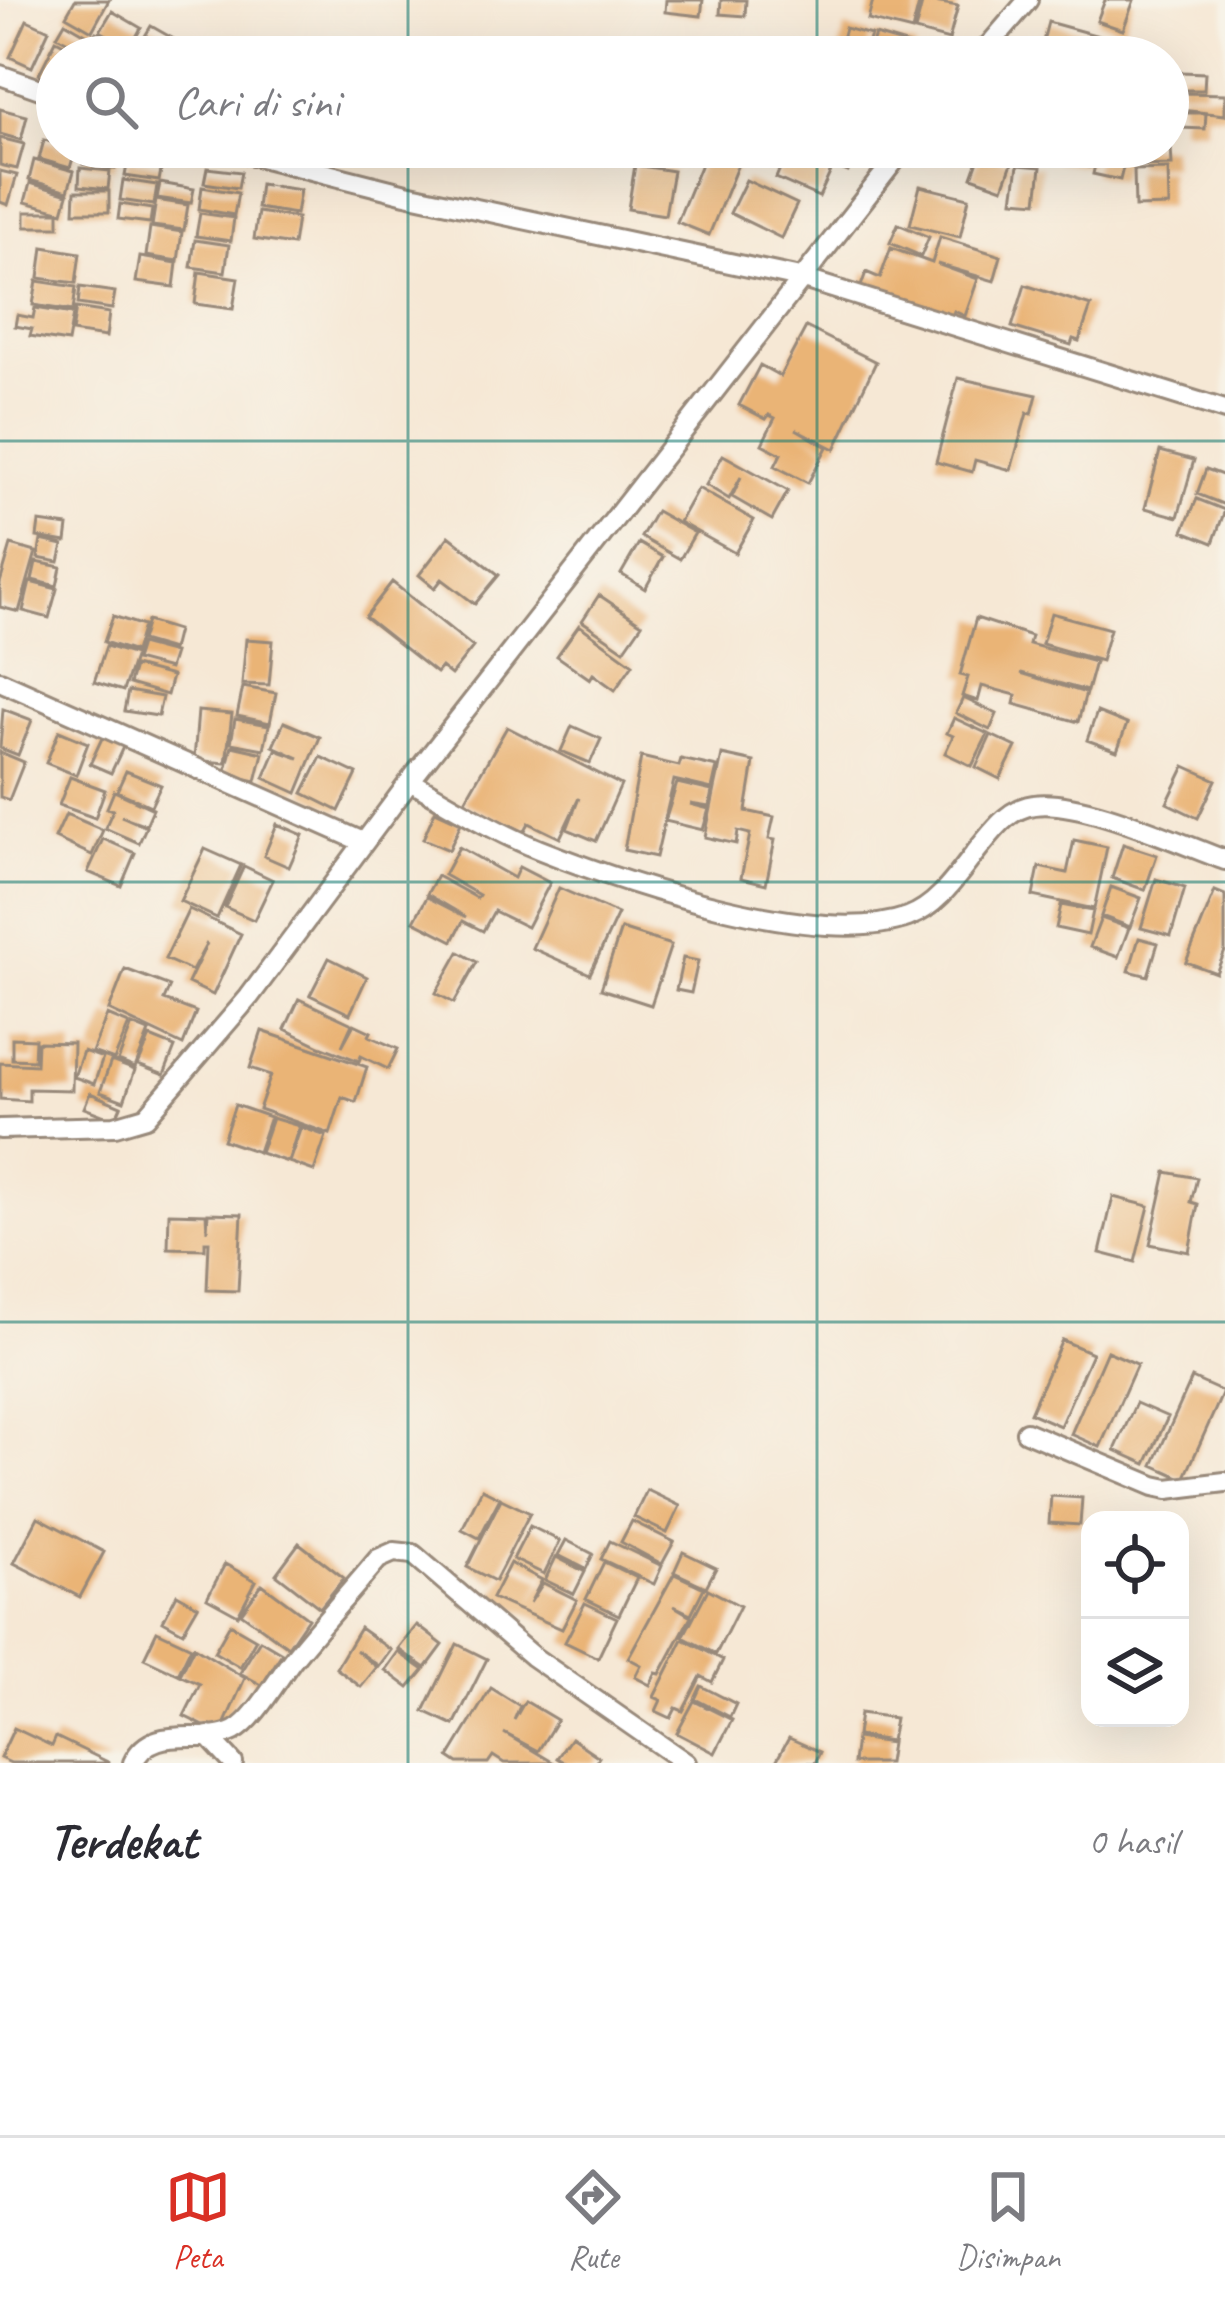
<!DOCTYPE html>
<html lang="id">
<head>
<meta charset="utf-8">
<style>
	body { margin:0; font-family:Caveat,sans-serif; background:#f2f2f3; color:#2b2b33 }
	.controls { position:absolute; right:36px; bottom:36px; display:grid; overflow:hidden; border-radius:24px; box-shadow:0 12px 48px #0002 }
	.controls button { width:108px; height:108px; display:grid; place-items:center; padding:0; border:0; border-bottom:3px solid #e1e1e2; background:#fff; color:#2b2b33; font:60px sans-serif }
	.list { margin:0; padding:0; list-style:none }
	h2 { display:flex; justify-content:space-between; align-items:center; height:156px; margin:0; padding:0 48px; font-size:51px }
	h2 small { font-size:39px; font-weight:400; color:#7c7c81 }
	.icon { flex:none; width:66px; height:66px; fill:none; stroke:currentColor; stroke-width:2; stroke-linecap:round; stroke-linejoin:round }
	.map { position:relative; flex:none; width:1225px; height:1763px; overflow:hidden }
	.search { position:absolute; background:#fff; box-shadow:0 12px 48px #0002; left:36px; right:36px; top:36px; height:132px; display:flex; align-items:center; gap:30px; box-sizing:border-box; padding:0 42px; border-radius:66px; color:#7c7c81; font-size:45px }
	.sheet { height:372px; background:#fff }
	nav { display:flex; justify-content:space-around; align-items:center; box-sizing:border-box; height:168px; border-top:3px solid #e1e1e2; background:#fff; font-size:33px; color:#7c7c81 }
	nav a { display:grid; justify-items:center; gap:6px }
	nav .on { color:#d93025 }
	.map>svg:first-child { display:block }
</style>
</head>
<body>
<div class="map">
<svg width="1225" height="1763" viewBox="0 0 1225 1763">
	<rect width="100%" height="100%" fill="#f7f3e8"/>
	<filter id="ink" filterUnits="userSpaceOnUse"><feTurbulence type="fractalNoise" baseFrequency=".00833" numOctaves="2"/><feDisplacementMap in="SourceGraphic" scale="24" xChannelSelector="R" yChannelSelector="G"/><feConvolveMatrix kernelMatrix="1 2 1 2 8 2 1 2 1" color-interpolation-filters="sRGB"/></filter>
	<filter id="wash" filterUnits="userSpaceOnUse"><feTurbulence type="fractalNoise" baseFrequency=".004" numOctaves="4" result="noise"/><feDisplacementMap in="SourceGraphic" scale="48" xChannelSelector="R" yChannelSelector="G"/><feGaussianBlur stdDeviation="2.7" result="paint"/><feColorMatrix in="noise" values="0 0 0 0 0 0 0 0 0 0 0 0 0 0 0 0 0 1.4 0 .05"/><feComposite in="paint" operator="in"/></filter>
	<g filter="url(#wash)">
		<rect width="100%" height="100%" fill="#f6e8d5"/>
		<g id="blocks">
			<!-- building -->
			<path fill="#eab476" d="M75,0H109L92,31L66,16Z
				M666,0H703L701,16L665,12Z
				M721,0H746L745,16L720,14Z
				M873,0H920L912,31L868,20Z
				M923,0L958,6L949,40L915,31Z
				M1105,0H1134L1123,30L1097,21Z
				M112,11L141,28L130,48L100,31Z
				M27,20L49,30L32,67L10,57Z
				M65,22L91,37L83,50L57,36Z
				M1048,22L1121,42L1117,57H1039Z
				M151,26L195,51L191,57H142L135,53Z
				M845,28L871,35L864,57H837Z
				M96,32L123,47L118,57L88,45Z
				M875,35L916,47L914,57H868Z
				M56,40L83,54L57,57V83L39,74Z
				M1181,72L1205,73L1204,90H1180Z
				M1182,93L1225,94V115L1181,110Z
				M0,109L27,116L21,140L0,134Z
				M1182,113H1206L1205,129L1181,128Z
				M0,138L24,144L17,169L0,165Z
				M44,140L57,143V147L76,148L70,168L39,159Z
				M87,147H119L115,169L84,164Z
				M708,147H745L709,235L677,222Z
				M835,147H858L848,172L828,164Z
				M1058,147H1092L1089,167L1056,162Z
				M1099,147H1128L1120,180L1093,174Z
				M1135,147H1171L1172,165L1136,166Z
				M787,152L831,171L819,197L776,178Z
				M981,152L1012,163L1003,188L972,177Z
				M34,160L74,171L68,191L29,180Z
				M128,160L162,165L159,181L125,176Z
				M635,165L673,171L665,215L628,209Z
				M1018,165L1041,167L1037,202L1013,200Z
				M80,168L110,171L108,189L79,186Z
				M207,168L241,172L238,188L204,183Z
				M1168,169L1169,206L1135,207L1134,170Z
				M0,171L17,175L8,205L0,202Z
				M123,180L157,185L154,205L120,200Z
				M746,180L797,204L781,238L730,213Z
				M30,183L68,194L63,212L25,202Z
				M160,183L194,189L191,203L157,198Z
				M260,184L300,190L296,214L257,208Z
				M920,186L969,198L960,237L910,225Z
				M202,187L238,193L234,215L199,209Z
				M75,191H109V212H74Z
				M156,200L188,205L184,230L152,226Z
				M120,204L152,209L150,223L118,219Z
				M25,212H59V227H25Z
				M258,212L297,218L293,245L254,239Z
				M200,213L234,218L231,241L196,236Z
				M898,224L929,237L921,256L890,243Z
				M150,227L182,232L178,261L146,256Z
				M940,237L1001,256L994,281L937,264L978,279L965,316L954,311L949,324L859,292L866,272L880,278L891,248L932,263Z
				M195,240L229,245L225,272L191,267Z
				M43,247L80,253L76,283L39,278Z
				M140,257L177,263L174,287L136,282Z
				M199,272L238,278L233,309L195,304Z
				M37,281L76,287L73,311L33,305Z
				M1025,285L1091,306L1079,341L1073,339L1071,345L1012,327Z
				M80,287L115,292L112,309L78,304Z
				M35,308L73,314L68,342L30,336L32,329L15,326L17,315L33,318Z
				M76,308L109,313L106,337L72,332Z
				M806,327L876,362L835,449L796,429L827,447L808,483L775,466L781,454L762,444L775,418L769,415L766,419L739,405L760,365L780,376Z
				M958,378L1037,395L1032,414L1027,413L1011,470L975,460L972,472L936,462Z
				M1160,451L1194,460L1178,517L1145,508Z
				M723,455L788,491L772,520L732,497L741,477L729,499L706,485Z
				M1206,469L1225,476V505L1197,494Z
				M698,488L754,520L735,553L679,522Z
				M1197,499L1225,510L1213,543L1183,531Z
				M656,511L695,533L680,559L641,537Z
				M39,522L68,526L66,542L37,537Z
				M449,536L499,575L475,604L442,579L435,588L419,575Z
				M41,540L63,545L59,562L38,558Z
				M639,543L663,557L645,589L621,574Z
				M11,545L36,552L19,612L0,607V583Z
				M36,562L61,567L57,586L32,580Z
				M30,582L57,589L49,618L23,611Z
				M392,582L473,647L451,675L441,667L436,673L365,617Z
				M599,595L642,624L624,650L582,621Z
				M1051,613L1110,629L1101,661L1042,644Z
				M113,616L143,626L135,652L104,642Z
				M976,618L1031,636L1029,644L1095,662L1087,691L1021,673L1086,693L1078,722L1014,704L1016,695L982,686L978,701L962,696L968,677L960,675Z
				M147,621L177,630L172,650L141,641Z
				M579,625L633,664L615,690L593,674L590,679L557,656Z
				M246,639L273,641L269,685L242,684Z
				M140,644L174,653L169,669L135,660Z
				M106,646L135,655L123,691L94,682Z
				M134,666L172,676L167,695L129,684Z
				M243,687L276,693L270,723L237,716Z
				M128,691L162,697L158,716L124,711Z
				M963,698L997,714L990,730L956,713Z
				M3,709L32,720L18,755L0,748Z
				M198,711L232,714L226,763L194,760Z
				M1097,712L1127,724L1117,751L1087,740Z
				M954,718L988,734L972,766L945,753L953,736L947,733Z
				M235,719L269,725L264,749L231,743Z
				M284,722L320,737L297,793L264,778L276,750L299,758L273,746Z
				M572,726L601,739L590,763L561,751Z
				M507,727L621,785L596,841L567,829L579,798L560,838L529,823L524,832L464,802Z
				M59,731L88,743L76,775L46,763Z
				M991,735L1016,747L1000,779L976,767Z
				M103,736L124,745L111,773L90,764Z
				M232,746L263,753L256,781L225,774Z
				M0,752L24,762L9,800L0,797Z
				M722,755L754,762L746,811L774,817L769,839L775,840L766,884L741,878L750,834L738,831L736,844L705,837Z
				M321,757L357,774L339,811L303,793Z
				M641,757L679,766L681,759L717,767L712,789L674,780L656,857L624,850Z
				M1185,766L1216,780L1198,818L1167,803Z
				M126,771L161,785L151,806L117,791Z
				M70,777L105,790L95,818L59,805Z
				M677,783L712,791L709,807L690,804L709,809L703,830L665,821Z
				M114,791L153,809L146,825L121,816L146,827L139,843L105,828L113,810L107,808Z
				M435,811L461,823L449,850L423,839Z
				M66,814L103,830L92,855L55,838Z
				M277,824L303,835L289,867L264,856Z
				M103,839L135,853L121,886L88,872Z
				M1074,840L1107,847L1094,909L1033,896L1039,867L1067,873Z
				M1123,844L1157,855L1145,890L1112,878Z
				M459,847L514,878L519,867L550,883L527,927L494,911L483,931L463,921L453,941L414,921L427,897L466,917L427,894L437,876L477,898L479,895L444,875Z
				M205,849L241,865L217,918L180,901Z
				M244,866L273,880L254,920L225,907Z
				M1156,879L1185,888L1171,936L1141,928Z
				M1111,887L1141,898L1130,927L1101,916Z
				M559,888L618,914L590,974L532,948Z
				M1215,891L1225,895V951L1216,973L1186,962Z
				M1061,905L1093,911L1088,935L1056,928Z
				M189,909L241,934L213,995L188,983L207,943L192,971L165,959Z
				M1101,918L1129,928L1118,957L1090,947Z
				M621,929L671,945L651,1005L601,989Z
				M1139,938L1158,943L1148,976L1129,971Z
				M459,952L477,962L454,1003L436,993Z
				M329,958L367,977L350,1014L310,995Z
				M683,958L698,961L691,993L676,990Z
				M125,969L170,986L164,1000L196,1012L183,1045L109,1010Z
				M299,999L352,1024L342,1046L354,1024L371,1032L369,1036L398,1049L388,1069L361,1056L359,1061L320,1046L285,1029Z
				M107,1015L129,1024L114,1060L92,1052Z
				M132,1025L149,1032L135,1068L118,1061Z
				M262,1031L367,1067L356,1102L342,1097L330,1134L259,1109L271,1075L250,1068Z
				M150,1037L175,1047L164,1075L138,1065Z
				M12,1038L35,1039L34,1060L12,1059Z
				M37,1042L73,1043L72,1090L29,1089V1101L0,1099V1063L36,1065Z
				M83,1051L103,1058L94,1084L74,1077Z
				M111,1061L135,1070L124,1101L100,1092Z
				M90,1093L121,1106L115,1120L84,1108Z
				M235,1105L270,1117L258,1152L223,1140Z
				M272,1118L299,1126L288,1162L260,1153Z
				M301,1127L326,1136L314,1171L289,1162Z
				M1166,1172L1197,1178L1191,1202L1198,1204L1189,1252L1150,1244Z
				M1113,1197L1149,1206L1135,1262L1100,1253Z
				M169,1213L206,1214L207,1231L208,1213L242,1214L238,1291L207,1290L209,1242H205V1249L168,1248Z
				M1062,1340L1092,1353L1060,1426L1030,1413Z
				M1107,1351L1137,1364L1100,1447L1071,1434Z
				M1192,1378L1223,1392L1184,1479L1153,1465Z
				M1136,1403L1168,1417L1146,1464L1115,1450Z
				M482,1489L500,1498L479,1538L462,1529Z
				M647,1490L680,1506L667,1533L634,1517Z
				M1051,1496L1082,1498L1080,1525L1049,1523Z
				M501,1499L530,1513L495,1581L467,1567Z
				M38,1517L104,1552L80,1597L14,1563Z
				M632,1521L674,1542L662,1564L621,1542Z
				M530,1526L560,1541L544,1574L513,1559Z
				M566,1540L593,1554L586,1569L558,1555Z
				M610,1541L662,1566L654,1584L601,1559Z
				M299,1543L344,1578L320,1608L276,1574Z
				M683,1552L716,1568L706,1587L674,1572Z
				M556,1557L585,1572L574,1594L545,1580Z
				M604,1562L637,1578L619,1615L586,1599Z
				M510,1563L542,1580L530,1603L543,1583L577,1600L562,1629L492,1598Z
				M225,1564L256,1581L238,1615L207,1598Z
				M674,1574L704,1588L691,1614L674,1606L691,1616L660,1674L656,1673L650,1685L635,1677L641,1665L628,1658Z
				M262,1584L308,1618L288,1647L241,1613Z
				M708,1589L740,1606L716,1654L683,1637Z
				M177,1594L198,1606L183,1632L163,1621Z
				M585,1603L617,1618L598,1658L565,1642Z
				M230,1624L256,1639L240,1667L214,1652Z
				M417,1625L443,1645L426,1668L398,1649Z
				M360,1628L391,1650L379,1666L356,1650L377,1667L361,1687L336,1668Z
				M157,1631L191,1647L178,1674L144,1658Z
				M683,1639L723,1660L712,1682L701,1676L683,1711L676,1708L671,1718L656,1711L661,1700L654,1697Z
				M260,1640L282,1653L262,1685L240,1673Z
				M457,1644L487,1659L454,1725L424,1711Z
				M194,1647L245,1678L220,1734L184,1716L200,1684L180,1675Z
				M398,1652L424,1670L409,1688L385,1670Z
				M701,1686L736,1704L730,1717L695,1699Z
				M491,1688L520,1706L514,1720L525,1701L557,1720L538,1751L504,1733L554,1763H504L493,1756L488,1763H458L449,1757Z
				M694,1701L732,1720L715,1753L677,1733Z
				M860,1713L895,1718L891,1741L857,1736Z
				M14,1728L52,1746L56,1737L110,1763H11L0,1758Z
				M571,1738L599,1757L595,1763H565L557,1758Z
				M789,1738L820,1752L815,1763H775Z
				M856,1738L891,1743L888,1763H853Z"/>
		</g>
	</g>
	<g filter="url(#ink)">
		<use href="#blocks" fill-opacity="0" stroke="#98897a" stroke-width="3"/>
		<g fill="none" stroke-linecap="round" stroke-linejoin="round">
			<!-- street casing -->
			<g stroke="#98897a" stroke-width="24">
				<path id="street" d="M979,57L1028,0
					M0,75L57,95
					M221,147L406,194L800,278L1225,410
					M0,681L363,842
					M410,781C451,805 494,831 538,849C626,884 819,949 908,917C939,906 959,873 979,848C994,830 1009,808 1034,805C1080,798 1178,843 1225,860
					M0,1129L115,1126L146,1117L249,997L410,781L905,147
					M1026,1432L1154,1486L1168,1489L1225,1482
					M208,1736L233,1763
					M133,1763C152,1721 202,1747 234,1731C254,1721 278,1678 293,1659C320,1625 350,1593 378,1559L394,1552L413,1554L532,1656L686,1763"/>
			</g>
			<!-- street -->
			<use href="#street" stroke="#fff" stroke-width="18"/>
		</g>
	</g>
	<!-- grid -->
	<path fill="none" stroke="#0f766e" stroke-width="3" stroke-opacity="0.55" d="M408,0V57M817,0V57M408,147V1763M817,147V1763M0,441H1225M0,882H1225M0,1322H1225"/>
</svg>
<div class="controls">
<button><svg class="icon" aria-label="locate" viewBox="0 0 24 24"><circle cx="12" cy="12" r="6"/><path d="M12 2v4M12 18v4M2 12h4M18 12h4"/></svg></button>
<button><svg class="icon" aria-label="layers" viewBox="0 0 24 24"><path d="M12 4l9 5-9 5-9-5zM3 14l9 5 9-5"/></svg></button>
</div>
<div class="search"><svg class="icon" aria-label="search" viewBox="0 0 24 24"><circle cx="10" cy="10" r="6"/><path d="M15 15l6 6"/></svg>Cari di sini</div>
</div>
<section class="sheet">
<h2>Terdekat<small>0 hasil</small></h2>
<ul class="list">
</ul>
</section>
<nav>
<a class="on"><svg class="icon" aria-label="map" viewBox="0 0 24 24"><path d="M3 6l6-2 6 2 6-2v14l-6 2-6-2-6 2zM9 4v14M15 6v14"/></svg>Peta</a>
<a><svg class="icon" aria-label="directions" viewBox="0 0 24 24"><path d="M12 3l9 9-9 9-9-9zM9 14v-3h6M13 9l2 2-2 2"/></svg>Rute</a>
<a><svg class="icon" aria-label="saved" viewBox="0 0 24 24"><path d="M7 4h10v16l-5-4-5 4z"/></svg>Disimpan</a>
</nav>
</body>
</html>
